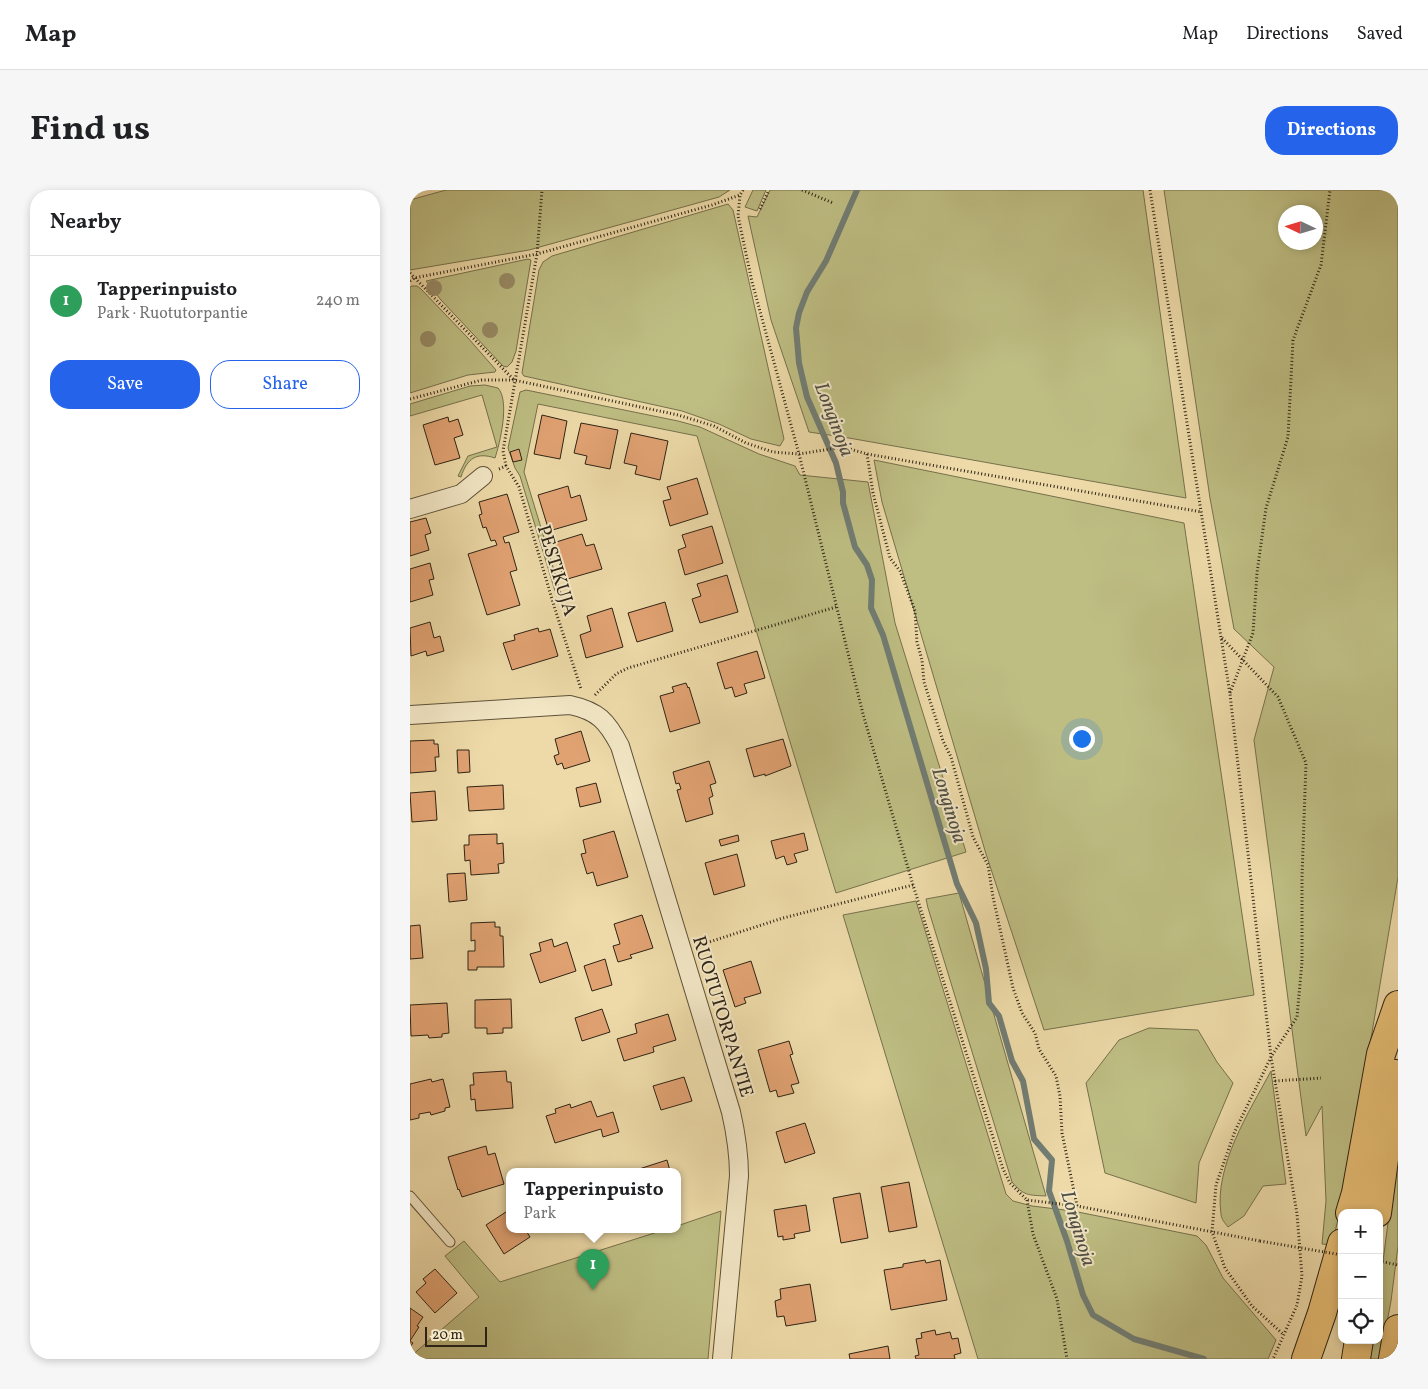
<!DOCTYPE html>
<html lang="en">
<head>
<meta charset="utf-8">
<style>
	body { margin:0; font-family:Vollkorn,serif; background:#f6f6f6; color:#202124 }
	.controls { position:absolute; right:15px; bottom:15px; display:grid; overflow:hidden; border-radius:10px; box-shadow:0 2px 8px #0003 }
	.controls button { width:45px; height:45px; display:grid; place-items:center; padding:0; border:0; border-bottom:1px solid #e0e0e0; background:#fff; color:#202124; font:25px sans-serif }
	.compass { position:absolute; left:868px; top:15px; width:45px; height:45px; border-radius:50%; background:#fff; box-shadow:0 2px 8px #0003; rotate:274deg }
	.scale { position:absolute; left:15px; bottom:12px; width:62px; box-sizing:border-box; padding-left:5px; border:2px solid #2f2415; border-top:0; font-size:14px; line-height:18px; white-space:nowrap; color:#2f2415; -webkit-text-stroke:4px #f3e7c6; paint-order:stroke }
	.you { position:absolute; left:671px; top:548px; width:18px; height:18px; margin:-12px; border:4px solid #fff; border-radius:50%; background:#1a73e8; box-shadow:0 0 0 8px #1a73e833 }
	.badge { display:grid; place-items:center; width:32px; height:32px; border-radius:50%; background:#2563eb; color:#fff; font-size:16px; font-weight:700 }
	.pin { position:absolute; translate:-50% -41px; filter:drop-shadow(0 1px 2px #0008) }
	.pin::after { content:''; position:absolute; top:26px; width:18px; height:15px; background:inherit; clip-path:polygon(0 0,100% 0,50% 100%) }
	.popup { position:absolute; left:96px; top:978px; width:175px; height:65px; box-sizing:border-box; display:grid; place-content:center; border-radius:10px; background:#fff; filter:drop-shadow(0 1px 4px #0005); font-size:16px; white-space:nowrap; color:#757577 }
	.popup b { font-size:19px; color:#202124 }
	.popup::after { content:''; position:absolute; left:50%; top:100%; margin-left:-10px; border:10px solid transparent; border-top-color:#fff }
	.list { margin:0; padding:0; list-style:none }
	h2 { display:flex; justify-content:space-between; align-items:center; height:65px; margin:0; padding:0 20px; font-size:21px }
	h2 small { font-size:16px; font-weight:400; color:#757577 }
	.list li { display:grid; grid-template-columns:32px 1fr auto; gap:15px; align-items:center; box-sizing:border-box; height:90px; padding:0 20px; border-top:1px solid #e0e0e0 }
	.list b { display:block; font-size:19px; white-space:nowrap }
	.list p { margin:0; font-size:16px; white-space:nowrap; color:#757577 }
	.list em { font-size:16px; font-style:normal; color:#757577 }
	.actions { display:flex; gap:10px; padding:15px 20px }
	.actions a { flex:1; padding:11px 0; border:1px solid #2563eb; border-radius:20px; text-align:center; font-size:18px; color:#2563eb }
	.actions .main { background:#2563eb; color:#fff }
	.icon { flex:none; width:28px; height:28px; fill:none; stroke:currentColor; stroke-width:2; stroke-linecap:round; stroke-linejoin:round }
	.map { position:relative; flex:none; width:988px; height:1169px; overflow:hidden; border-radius:20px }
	header { display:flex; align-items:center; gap:30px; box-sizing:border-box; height:70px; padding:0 25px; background:#fff; border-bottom:1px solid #e0e0e0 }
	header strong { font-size:24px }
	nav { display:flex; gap:28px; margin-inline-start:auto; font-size:18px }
	.intro { display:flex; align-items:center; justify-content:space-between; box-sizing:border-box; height:120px; padding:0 30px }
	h1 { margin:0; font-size:35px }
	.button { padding:12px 22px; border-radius:20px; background:#2563eb; color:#fff; font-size:18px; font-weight:700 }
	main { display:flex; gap:30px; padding:0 30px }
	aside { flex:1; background:#fff; border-radius:20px; box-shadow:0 2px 8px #0003 }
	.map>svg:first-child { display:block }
</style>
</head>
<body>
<header>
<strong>Map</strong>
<nav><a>Map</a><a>Directions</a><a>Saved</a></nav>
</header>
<div class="intro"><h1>Find us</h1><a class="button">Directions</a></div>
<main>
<aside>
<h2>Nearby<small></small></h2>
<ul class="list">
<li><span class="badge" style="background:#2e9e5b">1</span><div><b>Tapperinpuisto</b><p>Park · Ruotutorpantie</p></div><em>240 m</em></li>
</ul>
<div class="actions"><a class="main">Save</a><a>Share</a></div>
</aside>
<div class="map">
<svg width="988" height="1169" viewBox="0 0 988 1169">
	<rect width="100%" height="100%" fill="#eddaa8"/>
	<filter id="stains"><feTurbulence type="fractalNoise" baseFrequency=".004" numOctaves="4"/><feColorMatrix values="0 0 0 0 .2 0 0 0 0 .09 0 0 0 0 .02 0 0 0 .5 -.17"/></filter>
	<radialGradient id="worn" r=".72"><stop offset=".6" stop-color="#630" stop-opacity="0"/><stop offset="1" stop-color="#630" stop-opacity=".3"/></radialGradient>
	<!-- green -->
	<path fill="#bebe83" stroke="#76714c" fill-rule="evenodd" d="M36,0H320L309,7L119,60L0,80V10Z
		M343,0H356L347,21L335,17Z
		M360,0H733L776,308L439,248L399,242L361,130L338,26L347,27Z
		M754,0H988V687L938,986L922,1055L912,1054L916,1011L912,916L896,946L844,550L864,477L824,439L800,308ZM876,22H906V52H876Z
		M318,14L323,20L374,249L370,256L341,249L309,234L272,221L114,186L112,183L129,80L133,72L142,66Z
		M118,69L121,70L106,161L102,172L97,177L93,176L31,110L16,91Z
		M2,96H7L11,99L58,148L86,180L85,182L58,185L0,203V97Z
		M75,195L88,198C100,211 90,253 85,268C67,262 57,268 51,287L48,286L58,266L87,257L72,205L0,226V214L60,196Z
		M116,200L268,231L290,237L349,264L385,276L390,285L458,292L485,433L556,662L426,703L287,246L128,214L114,282L151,403L145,401L110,286L105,278L98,258L110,202Z
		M464,270L774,333L844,805L634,840L576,664L472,312Z
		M549,703L636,1006C618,1005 614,1006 602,992L518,718L516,709Z
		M506,711L596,1004L603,1011L622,1016L663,1021L787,1046L796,1055L813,1088L866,1150L858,1169H568L433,725Z
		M739,838L788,840L807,872L823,893L789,973L786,1013L695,983L676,893L709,850Z
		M861,881L876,994L853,996L834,1026L818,1037C815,1033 811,1029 811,1024C804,976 839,922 861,881Z
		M988,956V1056L981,1111L970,1169H959L962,1150H969V1102Z
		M311,1021L298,1169H0V1167L69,1107L35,1066L54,1051L90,1092L257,1039H267V1036Z"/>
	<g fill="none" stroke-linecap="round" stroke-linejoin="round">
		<!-- stream -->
		<path stroke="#717d74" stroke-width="6" d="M447,0L416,71L397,102L389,123L386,138L389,173L397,207L426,273L433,302V313L445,357L457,375L462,390L461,418L473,445L547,694L566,733L576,779L579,813L589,826L602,871L613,891L624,949L642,970L639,1001L657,1051L673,1105L683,1125L724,1149L794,1169"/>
	</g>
	<!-- building -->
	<path fill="#e1a272" stroke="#2f2415" d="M132,225L157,231L150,269L124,264Z
		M38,227L39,232L48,229L53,245L44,248L50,268L25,275L13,235Z
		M171,233L208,240L200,279L175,274L177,266L164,263Z
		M221,243L258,251L250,290L225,284L227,276L214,273Z
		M109,259L112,270L103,272L100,262Z
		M287,288L298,324L260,336L253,311L261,309L257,297Z
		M158,296L161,308L170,305L177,330L139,341L128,305Z
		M97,304L109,342L93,347L95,353L99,352L107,380L100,382L110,415L77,425L58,364L87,355L85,350L81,351L76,337L73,338L69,325L72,324L69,312Z
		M16,328L21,343L15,345L19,360L0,366V332Z
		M302,336L313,373L275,385L268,360L276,357L272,345Z
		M172,344L176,356L184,354L192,379L154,390L143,353Z
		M20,373L24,389L19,390L23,405L0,412V379Z
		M317,385L328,422L290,433L282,409L291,406L287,394Z
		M255,412L263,441L227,452L218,423Z
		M202,418L213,457L176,468L170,445L181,441L177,426Z
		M20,432L24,448L30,446L34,461L17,466L16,461L1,466L0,438Z
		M128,438L129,442L140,439L148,466L102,480L93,453L105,450L104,445Z
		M347,461L355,488L334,494L337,503L325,507L322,497L315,499L307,473Z
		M276,493L278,498L279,497L290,533L260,542L250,506L264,502L262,497Z
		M171,541L180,571L154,579L152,573L147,575L144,566L149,564L145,549Z
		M373,549L381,576L355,586V584L344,587L336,559Z
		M24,550V554H28L29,567H25L26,581L0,583V551Z
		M47,560H59L60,582L48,583Z
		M299,571L306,593L300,595L303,606L299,608L303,624L276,632L267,600L271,599L269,593L266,594L263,582Z
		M186,593L191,612L170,617L166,598Z
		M93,595L94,619L59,621L57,597Z
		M25,601L27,630L2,632L0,603Z
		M204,641L218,687L187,696L183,682L177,684L171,664L176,663L173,650Z
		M394,643L398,660L384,664L387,672L377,675L374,666L366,669L361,651Z
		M87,644V654L93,653L94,673L88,674L89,683L61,685L60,670L55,671L54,655H59V645Z
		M328,645L329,651L311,656L309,650Z
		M327,664L335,696L304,705L295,673Z
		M55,683L57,710L39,712L37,684Z
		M232,725L243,758L220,765L222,768L208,772L203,756L210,754L204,734Z
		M85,732V737H90V746H93L94,777H67V780H58V761H65V750L61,751V733Z
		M10,735L13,768L0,769V736Z
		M142,749L144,757L157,752L166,781L130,793L120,764L131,761L129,753Z
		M195,769L202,795L182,801L174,776Z
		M341,771L351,803L334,808L336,813L325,817L313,780Z
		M101,809L102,838H93V843L77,844V838H65V810Z
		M37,813L39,843L32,844V847L19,848L18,845L1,846L0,815Z
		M192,819L200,842L172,851L165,828Z
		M258,824L266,850L243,857L244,862L214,871L207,849L227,843L225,834Z
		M379,851L383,864L380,865L389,893L381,895L384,903L368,907L366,900L360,902L348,860Z
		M96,881L97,892H101L103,918L66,921L65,909L61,910L60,895H64L63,883Z
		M274,887L282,911L251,920L243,896Z
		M21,889L22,892L33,889L40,917L35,918V921L21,925L20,922L9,924V928L0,930V894Z
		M181,911L187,927L203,922L209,942L193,947L191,939L145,953L136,926L146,923L145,919L160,914L161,918Z
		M395,933L405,963L375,973L366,942Z
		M76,956L78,965L85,963L94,994L52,1007L49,999L48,1000L38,967Z
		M257,970L260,981H226V980Z
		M499,992L507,1037L479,1042L471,997Z
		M450,1003L458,1048L431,1053L423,1008Z
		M396,1015L400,1041L384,1044L385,1048L373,1050V1046L368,1047L364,1020Z
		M99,1020V1039H115L120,1047L94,1064L76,1035Z
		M515,1070L516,1073L530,1070L537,1110L481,1120L474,1080L493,1077V1074Z
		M25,1079L47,1103L25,1123L6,1102L16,1093L13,1089Z
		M400,1094L406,1131L376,1136L374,1126L367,1127L365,1111L371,1109L370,1099Z
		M0,1118L13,1127L7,1136L9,1137L0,1151L3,1153L0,1157Z
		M525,1140L526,1145L540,1142L542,1149L548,1148L551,1163L544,1165L545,1169H506L505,1166L509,1165L506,1149L512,1148L511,1143Z
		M478,1156L480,1169H440L439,1164Z"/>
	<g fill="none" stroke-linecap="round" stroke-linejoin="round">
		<!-- lane casing -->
		<g stroke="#5e523a" stroke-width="11">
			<path id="lane" d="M0,1006L40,1052"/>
		</g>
		<!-- street casing -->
		<g stroke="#5e523a" stroke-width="20">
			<path id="street" d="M0,319L51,304L73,286
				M0,525L160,515C188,521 197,531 210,556L321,922C326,944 329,964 329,986L312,1169"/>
		</g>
		<!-- highway casing -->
		<g stroke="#2f2415" stroke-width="30">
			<path id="highway" d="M940,1023L946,1003L971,864L988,815
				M967,1023L985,884
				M896,1169L912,1123L932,1053
				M946,1169L949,1150
				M983,1169L988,1139"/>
		</g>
		<!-- path -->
		<path stroke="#2f2415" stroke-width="3" stroke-dasharray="1 2.5" stroke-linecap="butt" d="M333,0L330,5L328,26L342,92L389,264L453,524L503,695L593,979L600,993L617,1010L667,1016L850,1051
			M392,0L423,13
			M740,0L820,504L861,867L887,1024L892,1086L887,1115L863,1169
			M350,19L359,0
			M0,83L104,190
			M0,91L4,88L127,64L302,15L330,5
			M0,209L72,190H104L268,225L304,236L336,253L363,262L389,264L433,257L457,264L792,322
			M457,264L463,303L480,368L490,381L505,421L507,452L512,470L514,492L533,551L541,567L563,647L578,675L583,707L603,798L612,823L625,843L629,859L646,886L650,906L652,943L667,1016
			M96,276L93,261L127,64L132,0
			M89,279L96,276L109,297L144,416L171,499
			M812,448L868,507L896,573L892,687V772L887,827L861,867L825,941L806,995L802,1042L815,1078L842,1116L874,1145
			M820,503L843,443L847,383L856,318L878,247L883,150L911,75L920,0
			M185,505L206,484L218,478L426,417
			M290,755L373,728L503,695
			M865,891L911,888
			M617,1010L623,1044L647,1109L657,1169
			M969,1071L988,1075"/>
		<!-- lane -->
		<use href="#lane" stroke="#f3e7c6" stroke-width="9"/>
		<!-- street -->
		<use href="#street" stroke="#f3e7c6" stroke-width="18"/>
		<!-- highway -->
		<use href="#highway" stroke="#e6bd74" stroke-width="28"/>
		<!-- path-bridge -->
		<path stroke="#2f2415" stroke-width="3" stroke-dasharray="1 2.5" stroke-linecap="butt" d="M850,1051L932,1065"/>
	</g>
	<!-- trees -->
	<g fill="#988b66">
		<circle cx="97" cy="91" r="8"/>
		<circle cx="24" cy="98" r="8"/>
		<circle cx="80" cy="140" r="8"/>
		<circle cx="18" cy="149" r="8"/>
	</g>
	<g text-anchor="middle" stroke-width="4" stroke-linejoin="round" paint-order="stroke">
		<!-- street labels -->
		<g font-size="19" fill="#2f2415" stroke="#f3e7c6">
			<text transform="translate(148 380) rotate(73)" y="7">PESTIKUJA</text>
			<text transform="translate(314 826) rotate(73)" y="7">RUOTUTORPANTIE</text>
		</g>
		<!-- water labels -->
		<g font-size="20" font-style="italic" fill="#505044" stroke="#f3e7c6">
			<text transform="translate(425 229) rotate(69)" y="7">Longinoja</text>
			<text transform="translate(540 615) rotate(73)" y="7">Longinoja</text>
			<text transform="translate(669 1038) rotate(73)" y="7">Longinoja</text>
		</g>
	</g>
	<rect width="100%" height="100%" filter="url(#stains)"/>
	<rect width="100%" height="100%" fill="url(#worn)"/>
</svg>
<div class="controls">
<button>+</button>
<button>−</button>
<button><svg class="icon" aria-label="locate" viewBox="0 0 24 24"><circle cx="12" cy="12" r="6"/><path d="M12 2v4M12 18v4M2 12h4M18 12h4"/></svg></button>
</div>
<svg class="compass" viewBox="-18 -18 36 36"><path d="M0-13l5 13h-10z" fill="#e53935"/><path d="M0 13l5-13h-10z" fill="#757577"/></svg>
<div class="scale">20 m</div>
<div class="you"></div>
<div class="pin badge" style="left:183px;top:1100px;background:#2e9e5b">1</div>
<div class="popup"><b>Tapperinpuisto</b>Park</div>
</div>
</main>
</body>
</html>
